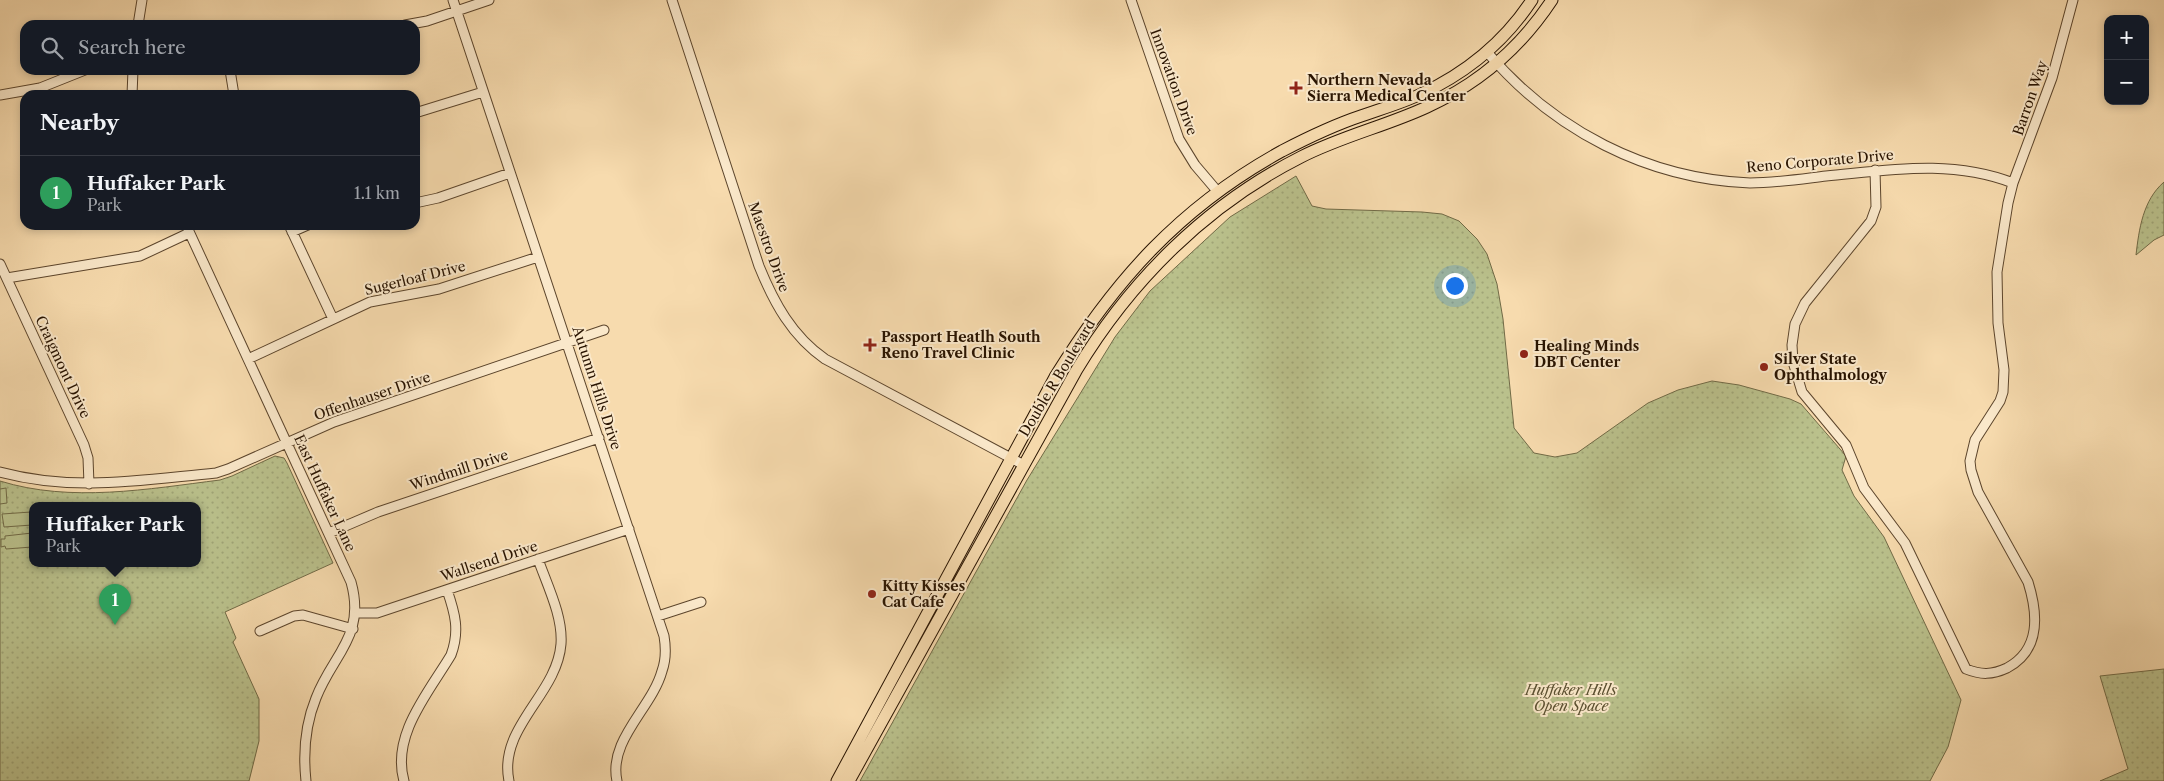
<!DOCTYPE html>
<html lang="en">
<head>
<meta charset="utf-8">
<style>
	body { margin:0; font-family:"Libre Caslon Text",serif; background:#20242c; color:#f1f3f6 }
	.controls { position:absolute; right:15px; top:15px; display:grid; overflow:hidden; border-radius:10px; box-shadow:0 2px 8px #0003 }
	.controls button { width:45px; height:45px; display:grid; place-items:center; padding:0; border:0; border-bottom:1px solid #363941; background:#171b24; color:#f1f3f6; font:25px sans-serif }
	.you { position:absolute; left:1454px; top:285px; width:18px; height:18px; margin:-12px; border:4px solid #fff; border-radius:50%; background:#1a73e8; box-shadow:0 0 0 8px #1a73e833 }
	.badge { display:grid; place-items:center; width:32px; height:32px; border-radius:50%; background:#2563eb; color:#fff; font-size:16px; font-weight:700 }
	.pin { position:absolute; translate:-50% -41px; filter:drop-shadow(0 1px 2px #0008) }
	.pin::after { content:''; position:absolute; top:26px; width:18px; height:15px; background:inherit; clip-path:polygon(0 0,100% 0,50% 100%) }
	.popup { position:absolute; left:29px; top:502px; width:172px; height:65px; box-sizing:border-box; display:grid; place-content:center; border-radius:10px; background:#171b24; filter:drop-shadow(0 1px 4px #0005); font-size:16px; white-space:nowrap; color:#9ea1a6 }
	.popup b { font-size:19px; color:#f1f3f6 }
	.popup::after { content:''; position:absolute; left:50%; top:100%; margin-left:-10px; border:10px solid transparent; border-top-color:#171b24 }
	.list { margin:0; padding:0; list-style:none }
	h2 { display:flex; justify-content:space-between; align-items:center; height:65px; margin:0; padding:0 20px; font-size:21px }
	h2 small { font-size:16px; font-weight:400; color:#9ea1a6 }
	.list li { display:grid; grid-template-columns:32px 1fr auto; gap:15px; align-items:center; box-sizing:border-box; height:75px; padding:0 20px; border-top:1px solid #363941 }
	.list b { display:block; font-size:19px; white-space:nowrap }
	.list p { margin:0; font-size:16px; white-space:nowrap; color:#9ea1a6 }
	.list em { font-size:16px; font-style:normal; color:#9ea1a6 }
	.icon { flex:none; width:28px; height:28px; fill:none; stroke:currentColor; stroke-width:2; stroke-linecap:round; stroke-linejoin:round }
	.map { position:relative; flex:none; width:2164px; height:781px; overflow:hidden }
	.search { position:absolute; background:#171b24; box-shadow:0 2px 8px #0003; left:20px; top:20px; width:400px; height:55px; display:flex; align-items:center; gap:12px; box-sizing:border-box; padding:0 18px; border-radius:15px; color:#9ea1a6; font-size:19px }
	.panel { position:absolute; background:#171b24; box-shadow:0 2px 8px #0003; left:20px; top:90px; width:400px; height:140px; border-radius:15px }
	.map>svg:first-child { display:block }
</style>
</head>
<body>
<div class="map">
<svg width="2164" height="781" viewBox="0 0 2164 781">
	<defs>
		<pattern id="grass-dots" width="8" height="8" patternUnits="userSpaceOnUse" patternTransform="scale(1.25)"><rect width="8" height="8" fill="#bac18c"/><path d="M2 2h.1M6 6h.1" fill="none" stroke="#a0a577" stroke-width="1.8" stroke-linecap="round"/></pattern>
	</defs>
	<rect width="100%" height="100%" fill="#f7dbae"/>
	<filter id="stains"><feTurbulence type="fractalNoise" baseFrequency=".004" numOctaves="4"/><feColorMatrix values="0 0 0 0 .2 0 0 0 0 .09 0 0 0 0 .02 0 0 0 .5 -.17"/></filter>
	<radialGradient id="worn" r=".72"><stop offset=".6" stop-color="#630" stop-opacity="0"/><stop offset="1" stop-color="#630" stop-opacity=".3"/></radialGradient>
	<!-- grass -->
	<path fill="url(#grass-dots)" stroke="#716a46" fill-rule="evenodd" d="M1296,176L1312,206L1326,209L1422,212L1442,214L1459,221L1477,239L1487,254L1497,284L1503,319L1514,428L1534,453L1555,457L1577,453L1648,403L1678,390L1712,381L1739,385L1790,399L1801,404L1846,456L1842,470L1854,496L1884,537L1961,700L1948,747L1930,781H860L1027,480L1115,337L1150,291L1230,217Z
		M2164,182V235L2154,240L2136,255C2139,229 2143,200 2164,182Z
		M275,456L284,458L287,463L333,563L225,612L236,638L233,642L259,699V741L249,781H0V481C71,503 148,489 220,480L232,476ZM32,506H198V564H32Z
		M2164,669V781H2100L2128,769L2100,676Z"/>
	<!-- garden -->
	<path fill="#bac18c" stroke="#716a46" d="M6,488L7,503L0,504V489Z
		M31,512L32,525L4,527L2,514Z
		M32,533V547L6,549L5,546L1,547V539H5V536Z"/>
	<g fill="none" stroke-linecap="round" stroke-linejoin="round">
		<!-- minor casing -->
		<g stroke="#5c452c" stroke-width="11">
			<path id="minor" d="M453,0L664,636C666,648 666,660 662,671C652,708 608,740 617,781
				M672,0L759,266C774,303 792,336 825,359L1024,465
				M1131,0L1179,139L1195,165L1218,192
				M138,25L142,0
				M405,25L427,21L489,0
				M1487,52C1553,130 1647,179 1750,183C1775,183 1801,179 1826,176C1890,170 1951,159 2013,183
				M230,70L234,95
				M0,95L40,88L85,70
				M132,95L133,70
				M415,113L483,92
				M1875,170L1876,207L1871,221L1805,303L1795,324L1792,345L1793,362L1802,392L1846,445L1864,488L1905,543L1966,669C1981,675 1992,675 2007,668C2041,650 2038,614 2028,582L1978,492L1971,470L1970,461L1975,440L2000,401L2003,392L2004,370L1998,323L1997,272L2008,203L2013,183L2052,78L2073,0
				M415,203L438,198L510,173
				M186,225L351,582C366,636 333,654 316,698C305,725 303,753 306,781
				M289,225L333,319
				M292,232L308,225
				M0,264L84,445L88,458L89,484
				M7,278L140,256L189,233
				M248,359L370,302L439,289L538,257
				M0,472C75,492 140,480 216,473L228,469L334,422L604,330
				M329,533L378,512L599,438
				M356,613H377L629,529
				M658,616L701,602
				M260,631L294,616L303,615L353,629
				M404,781C391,735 429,692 451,655C460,631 455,613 447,590
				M509,781C498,727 557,695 561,644C563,616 547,585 538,559"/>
		</g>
		<!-- major casing -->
		<g stroke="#281300" stroke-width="13">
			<path id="major" d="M837,781L1055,377C1115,280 1180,207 1282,151C1307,138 1334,125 1361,116C1381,109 1402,103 1421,94C1466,73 1505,41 1532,0
				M849,781L1076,371C1130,281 1206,205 1301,157C1342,136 1386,126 1427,107C1478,84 1521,47 1552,0"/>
		</g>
		<!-- minor -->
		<use href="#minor" stroke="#fae8ca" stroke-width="9"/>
		<!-- major -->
		<use href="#major" stroke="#f7dbae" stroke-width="11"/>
	</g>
	<!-- markers -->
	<g fill="#8f2418" stroke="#fae8ca" stroke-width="2">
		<path d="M1293.5 80.5h5v5h5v5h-5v5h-5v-5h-5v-5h5z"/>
		<path d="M867.5 337.5h5v5h5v5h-5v5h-5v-5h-5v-5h5z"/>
		<circle cx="1524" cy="354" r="5"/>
		<circle cx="1764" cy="367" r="5"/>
		<circle cx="872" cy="594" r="5"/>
	</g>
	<g text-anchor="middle" stroke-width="4" stroke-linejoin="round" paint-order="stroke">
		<!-- poi labels -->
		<g font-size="14" font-weight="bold" fill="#281300" stroke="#fae8ca" text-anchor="start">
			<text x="1307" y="85">Northern Nevada<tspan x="1307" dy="16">Sierra Medical Center</tspan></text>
			<text x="881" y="342">Passport Heatlh South<tspan x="881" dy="16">Reno Travel Clinic</tspan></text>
			<text x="1534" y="351">Healing Minds<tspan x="1534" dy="16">DBT Center</tspan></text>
			<text x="1774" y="364">Silver State<tspan x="1774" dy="16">Ophthalmology</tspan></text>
			<text x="882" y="591">Kitty Kisses<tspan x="882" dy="16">Cat Cafe</tspan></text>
		</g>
		<!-- street labels -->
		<g font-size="14" fill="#281300" stroke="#fae8ca">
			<text transform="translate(1174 82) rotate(70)" y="5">Innovation Drive</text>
			<text transform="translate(2030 98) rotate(-71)" y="5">Barron Way</text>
			<text transform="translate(1820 161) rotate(-5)" y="5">Reno Corporate Drive</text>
			<text transform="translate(769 247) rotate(70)" y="5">Maestro Drive</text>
			<text transform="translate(415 278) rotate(-14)" y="5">Sugerloaf Drive</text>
			<text transform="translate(63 367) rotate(65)" y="5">Craigmont Drive</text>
			<text transform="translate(1057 378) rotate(-59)" y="5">Double R Boulevard</text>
			<text transform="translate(597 388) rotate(72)" y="5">Autumn Hills Drive</text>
			<text transform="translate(372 396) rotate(-19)" y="5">Offenhauser Drive</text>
			<text transform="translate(459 470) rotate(-18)" y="5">Windmill Drive</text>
			<text transform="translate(325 493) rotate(65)" y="5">East Huffaker Lane</text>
			<text transform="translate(489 561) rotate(-18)" y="5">Wallsend Drive</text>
		</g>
		<!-- park labels -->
		<g font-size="14" font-style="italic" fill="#5b5031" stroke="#fae8ca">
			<text x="1571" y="695">Huffaker Hills<tspan x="1571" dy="16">Open Space</tspan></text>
		</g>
	</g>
	<rect width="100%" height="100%" filter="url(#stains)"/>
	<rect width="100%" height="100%" fill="url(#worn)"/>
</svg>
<div class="controls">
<button>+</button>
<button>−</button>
</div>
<div class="you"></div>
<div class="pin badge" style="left:115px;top:625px;background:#2e9e5b">1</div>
<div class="popup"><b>Huffaker Park</b>Park</div>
<div class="search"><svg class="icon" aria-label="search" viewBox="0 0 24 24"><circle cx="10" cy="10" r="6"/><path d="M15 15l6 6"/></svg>Search here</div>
<section class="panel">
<h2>Nearby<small></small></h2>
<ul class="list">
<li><span class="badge" style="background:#2e9e5b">1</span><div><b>Huffaker Park</b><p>Park</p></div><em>1.1 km</em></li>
</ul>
</section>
</div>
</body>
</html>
